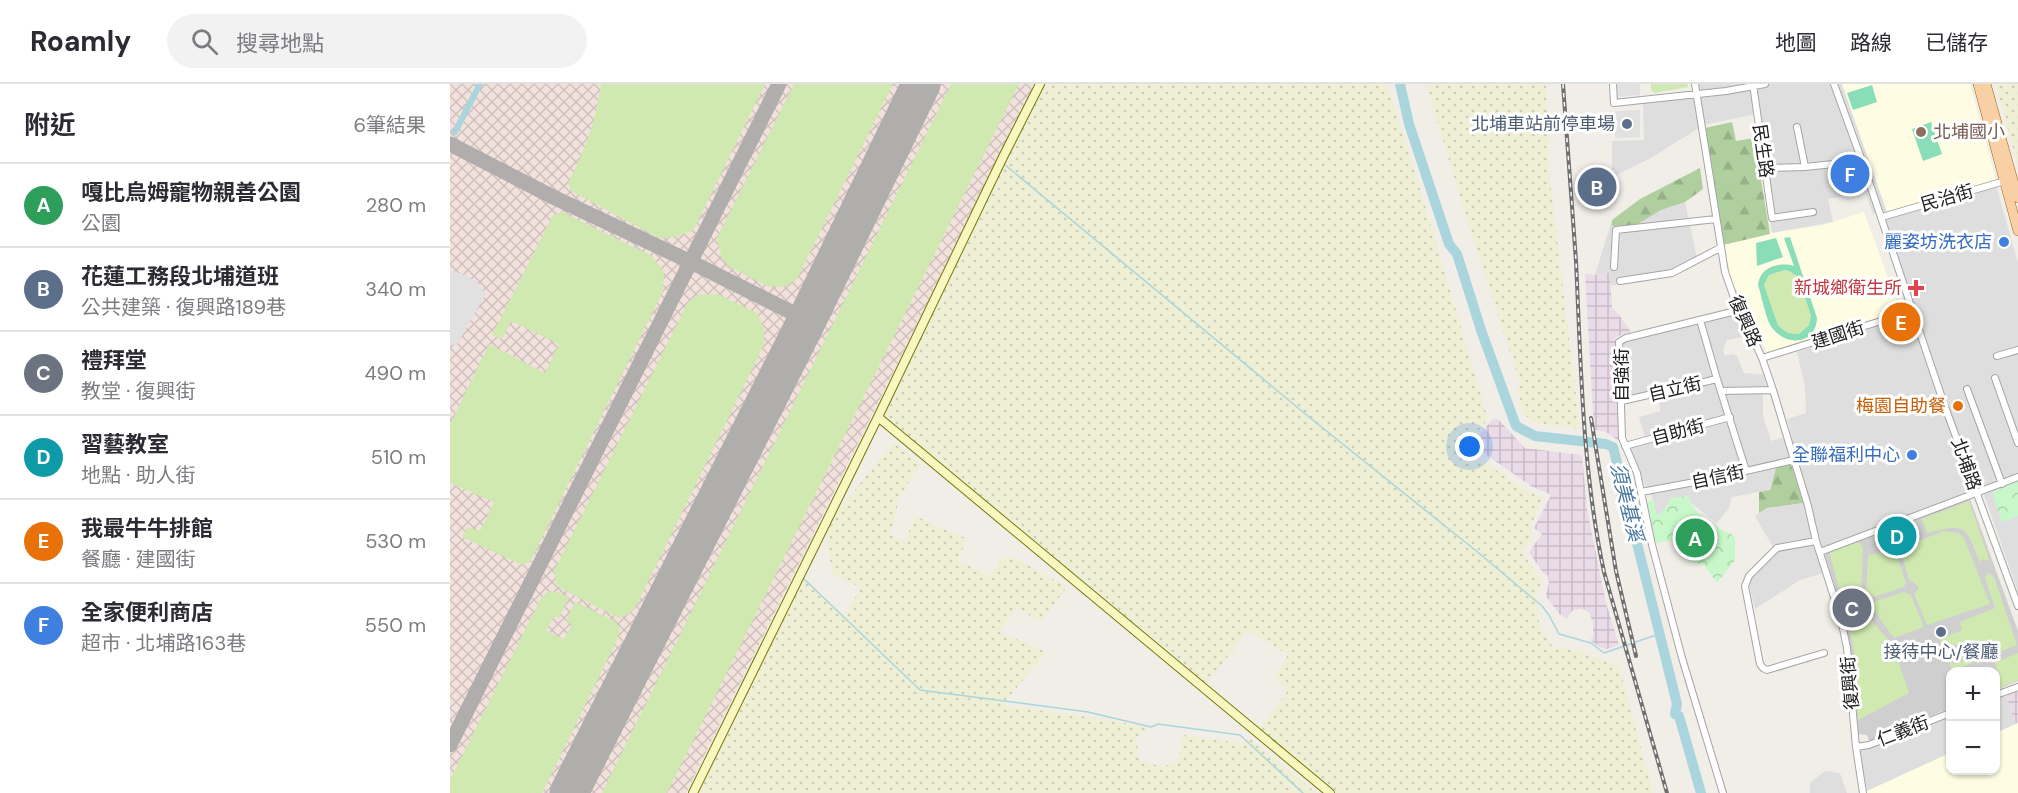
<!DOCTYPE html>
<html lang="zh-TW">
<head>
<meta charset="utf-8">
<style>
	body { margin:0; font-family:"DM Sans","Noto Sans TC",sans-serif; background:#f2f2f3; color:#2b2b33 }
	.controls { position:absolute; right:18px; bottom:18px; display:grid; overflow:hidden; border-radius:12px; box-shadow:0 2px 4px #0004 }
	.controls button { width:54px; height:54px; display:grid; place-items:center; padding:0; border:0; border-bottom:2px solid #e1e1e2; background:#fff; color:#2b2b33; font:30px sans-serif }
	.you { position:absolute; left:1020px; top:363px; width:21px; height:21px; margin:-15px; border:4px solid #fff; border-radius:50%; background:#1a73e8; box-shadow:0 0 0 9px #1a73e833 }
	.badge { display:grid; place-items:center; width:39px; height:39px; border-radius:50%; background:#cc0613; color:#fff; font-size:20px; font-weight:700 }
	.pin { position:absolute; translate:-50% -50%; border:3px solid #fff; box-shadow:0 2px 6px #0006 }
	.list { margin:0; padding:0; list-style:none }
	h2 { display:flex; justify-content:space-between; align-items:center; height:78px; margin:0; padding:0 24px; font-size:26px }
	h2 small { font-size:20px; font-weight:400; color:#7c7c81 }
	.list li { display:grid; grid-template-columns:39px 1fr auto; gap:18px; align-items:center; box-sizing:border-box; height:84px; padding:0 24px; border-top:2px solid #e1e1e2 }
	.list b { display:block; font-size:22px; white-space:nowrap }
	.list p { margin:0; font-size:20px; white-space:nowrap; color:#7c7c81 }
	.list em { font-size:20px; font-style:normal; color:#7c7c81 }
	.icon { flex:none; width:33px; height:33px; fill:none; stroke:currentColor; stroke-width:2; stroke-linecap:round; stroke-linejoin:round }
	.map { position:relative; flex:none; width:1568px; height:709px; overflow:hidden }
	header { display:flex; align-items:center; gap:36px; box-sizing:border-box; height:84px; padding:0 30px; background:#fff; border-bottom:2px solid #e1e1e2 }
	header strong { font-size:28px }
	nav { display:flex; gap:33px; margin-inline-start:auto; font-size:21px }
	.search { width:420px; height:54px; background:#f2f2f3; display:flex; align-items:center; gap:15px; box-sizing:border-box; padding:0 21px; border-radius:33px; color:#7c7c81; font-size:22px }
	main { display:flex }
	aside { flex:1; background:#fff }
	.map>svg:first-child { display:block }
</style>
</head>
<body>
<header>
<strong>Roamly</strong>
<div class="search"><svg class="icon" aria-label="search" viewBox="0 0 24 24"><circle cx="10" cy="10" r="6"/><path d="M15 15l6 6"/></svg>搜尋地點</div>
<nav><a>地圖</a><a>路線</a><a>已儲存</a></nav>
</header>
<main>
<aside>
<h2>附近<small>6筆結果</small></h2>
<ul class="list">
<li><span class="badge" style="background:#2e9e5b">A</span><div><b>嘎比烏姆寵物親善公園</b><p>公園</p></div><em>280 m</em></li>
<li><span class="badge" style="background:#5c6f8a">B</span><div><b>花蓮工務段北埔道班</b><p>公共建築 · 復興路189巷</p></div><em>340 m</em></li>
<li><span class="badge" style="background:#6b7280">C</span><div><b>禮拜堂</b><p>教堂 · 復興街</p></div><em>490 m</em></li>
<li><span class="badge" style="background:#0f9aa8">D</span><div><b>習藝教室</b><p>地點 · 助人街</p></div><em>510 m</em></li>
<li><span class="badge" style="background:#e8710a">E</span><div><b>我最牛牛排館</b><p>餐廳 · 建國街</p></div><em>530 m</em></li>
<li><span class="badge" style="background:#3f7fe0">F</span><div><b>全家便利商店</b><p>超市 · 北埔路163巷</p></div><em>550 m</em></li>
</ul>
</aside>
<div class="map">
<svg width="1568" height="709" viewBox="0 0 1568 709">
	<defs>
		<pattern id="industrial-grid" width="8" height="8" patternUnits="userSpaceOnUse" patternTransform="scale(1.5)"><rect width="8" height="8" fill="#eadbe8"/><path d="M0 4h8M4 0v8" fill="none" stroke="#c8bcc7"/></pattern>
		<pattern id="military-cross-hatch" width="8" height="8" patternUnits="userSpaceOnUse" patternTransform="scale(1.5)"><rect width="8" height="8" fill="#f2e1dd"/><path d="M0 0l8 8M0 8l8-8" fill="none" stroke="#cfc1bd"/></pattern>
		<pattern id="farmland-dots" width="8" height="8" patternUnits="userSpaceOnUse" patternTransform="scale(1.5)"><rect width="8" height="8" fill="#efefd5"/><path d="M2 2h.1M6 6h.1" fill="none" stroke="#cdcdb7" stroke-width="1.8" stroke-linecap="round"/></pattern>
		<pattern id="forest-firs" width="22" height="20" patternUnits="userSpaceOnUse" patternTransform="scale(1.5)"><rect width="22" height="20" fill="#b0cf9f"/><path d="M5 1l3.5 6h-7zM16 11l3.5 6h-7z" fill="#97b189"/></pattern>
		<pattern id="park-crowns" width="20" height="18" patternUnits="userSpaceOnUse" patternTransform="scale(1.5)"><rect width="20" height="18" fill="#c8f8c9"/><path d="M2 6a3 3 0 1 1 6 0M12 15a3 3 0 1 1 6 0" fill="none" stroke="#acd4ac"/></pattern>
	</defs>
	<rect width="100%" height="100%" fill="#f1eee8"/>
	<!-- residential -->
	<path fill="#dfdede" d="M1243,0H1392L1437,128L1423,130L1415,108L1378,115L1383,138L1322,149L1306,30L1254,41L1199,75L1162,93V57L1194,56L1193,19L1242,12L1246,14Z
		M1546,101L1568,179V508L1532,405L1367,466L1374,489L1350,496L1305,525L1300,504L1301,493L1326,468L1305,432L1317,424L1353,419L1341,381L1326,384L1319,406L1282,413L1279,424L1267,439L1241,419L1238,412L1222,414L1214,426L1207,432L1203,415L1179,371L1181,357L1195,353L1189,333L1210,327L1209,316L1207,307L1174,314L1172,260L1178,257L1287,230L1297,252L1277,256L1273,266L1275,272L1282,270L1287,272L1294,289L1314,291L1318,309L1313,310V332L1321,357L1332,354L1343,356L1337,335L1356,329L1355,303L1347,268L1467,228L1435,136Z
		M1235,118L1248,179L1224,192L1159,202L1160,189L1145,191L1162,136L1163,142Z
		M1555,611L1566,640L1546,649V615Z
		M1500,631V669L1417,707L1409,667L1414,663Z
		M1375,687L1390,689L1397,709H1360V699Z"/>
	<!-- industrial -->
	<path fill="url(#industrial-grid)" d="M1153,189H1160L1162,224L1169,231L1181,248L1165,253L1169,357L1156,348L1144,346L1135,190L1150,191Z
		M1043,335H1048L1075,364L1132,371L1137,425L1156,519L1169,561L1157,565L1149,563L1140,556L1143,553V538L1139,529L1134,525L1123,526L1117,534L1109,530L1096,512L1099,499L1098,492L1093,489L1079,468L1092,450L1084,444L1101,411L1081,402L1028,365L1027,353Z
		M1568,606V639L1566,640L1555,611Z"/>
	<!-- education -->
	<path fill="#fefde4" d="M1392,0H1520L1546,96L1437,128Z
		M1414,128L1451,229L1317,268L1279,191L1273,161L1322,149L1373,141Z
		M1568,639V709H1417V707L1500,669V686H1546V649Z"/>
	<!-- religious -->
	<path fill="#cfcfcf" d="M1520,415L1568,547V597L1546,606V588H1500V624L1419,657L1417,651L1408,650L1397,543L1375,472L1377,467Z"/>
	<!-- military -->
	<path fill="url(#military-cross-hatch)" d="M0,0H585L236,709H0Z"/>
	<!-- farmland -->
	<path fill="url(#farmland-dots)" d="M592,0H937L971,108L1038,335L1015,364L1073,405L1093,413L1080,444L1082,455L1072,467L1092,498L1086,512L1090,544L1103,563L1132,568L1169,582L1203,709H884L808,646L837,608L825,592L838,571L798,546L756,601L431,332Z
		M976,0H1096L1100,96L1130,345L1087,339L1074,331L1067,304L1071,302L1019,143Z
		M1552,0H1568V82L1546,2Z
		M444,358L471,380L449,414L441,451L455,457L465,432L518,455L507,476L540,492L552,474H565L617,503L591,538L567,524L549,548L597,568L552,621L661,636L697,644L686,654L690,677L714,683L729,674L733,651L792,659L801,655L866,709H242L351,492L395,532L411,503L384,492L378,467L377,440Z"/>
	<!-- grass -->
	<path fill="#d0e9b1" d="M151,0H315L243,147L227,153L209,154L121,107L118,99C136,65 145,39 151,0Z
		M344,0H443L347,195L334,203L317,202L278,182L271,172L267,154Z
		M501,0H569L217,709H152Z
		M1201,0H1237L1238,3L1205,9L1201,6Z
		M112,128L202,172L214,188L213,207L80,478L72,481L12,453L18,443L30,447L44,418L0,399V341L39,260L95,289L109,260L61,237L52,255L42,251L103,131Z
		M1335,186L1341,188L1348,193L1361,232L1359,241L1349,250C1340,250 1334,248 1328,241L1314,201L1319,191Z
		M249,210H267L307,229L314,244V261L185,524L177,531L169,534L110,504L106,499L104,487L238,218Z
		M1519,417L1539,475L1537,477L1533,475L1530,478C1515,442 1517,439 1477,449L1472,435Z
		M1494,447L1508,449L1514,454L1540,520L1477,541L1464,510L1469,504L1464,498L1459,496L1450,464Z
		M1406,458L1410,459L1413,465L1411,512L1407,515L1393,519L1379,467Z
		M1444,464L1456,499L1454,503L1418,515L1416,513L1418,472Z
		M1538,489L1544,493L1567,561L1502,587L1498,574L1499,573L1503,581L1523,573L1518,558L1493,564L1490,555L1512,546L1510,538L1545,524L1535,494Z
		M99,507L107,508L119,513L109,534L104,532L96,547L114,555L122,541L116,537L125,518L165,537L170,545L168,554L92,709H0V696L91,514Z
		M1454,508L1461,511L1474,543L1444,554L1420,521L1423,518Z
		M1413,527L1443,561L1459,609L1408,636L1404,567L1397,532Z
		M1568,569V596L1546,605V594L1549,590L1545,579Z"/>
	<!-- forest -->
	<path fill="url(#forest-firs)" d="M1282,38L1286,57L1304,54L1320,150L1273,161L1255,44Z
		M1250,84L1253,105L1235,118L1211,126L1186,141L1162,142V136L1190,115Z
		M1341,380L1353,419L1317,424L1309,429V408L1320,406L1326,384Z"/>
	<!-- park -->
	<path fill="url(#park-crowns)" d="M1568,397V432L1552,438L1542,408Z
		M1238,412C1243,431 1268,444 1285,452V476L1267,499L1254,481L1238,477L1230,469L1226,458L1214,457L1206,460L1197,419L1203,415L1207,432L1214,426L1222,414Z"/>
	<!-- pitch -->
	<path fill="#89ddb7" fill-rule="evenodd" d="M1422,1L1427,18L1403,26L1397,9Z
		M1481,38L1492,70L1473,77L1462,45Z
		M1340,153L1367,234C1366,260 1338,263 1323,245C1316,237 1312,213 1308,201C1310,182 1330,178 1344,182L1334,154ZM1335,186L1341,188L1348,193L1361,232L1359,241L1349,250C1340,250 1334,248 1328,241L1314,201L1319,191Z
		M1326,154L1333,173L1307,182L1306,159Z"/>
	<!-- parking -->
	<path fill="#e1e1e1" d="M1164,0H1190V11L1164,13Z
		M1190,26V53L1165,54V27Z
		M5,187L26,197L36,210L6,262L0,259V190Z"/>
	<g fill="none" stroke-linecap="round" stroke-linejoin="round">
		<!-- stream -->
		<path stroke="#aad5dd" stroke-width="1.5" d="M554,80L859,333L1025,466L1092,522L1099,531L1109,550L1141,559L1154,569L1209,550
			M353,494L470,606L638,628L701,643L708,640L790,651L853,709"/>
		<!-- canal -->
		<path stroke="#aad5dd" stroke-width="6" d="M5,48L30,0"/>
		<!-- river -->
		<path stroke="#aad5dd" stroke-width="10" d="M950,0L959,40L999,160L1007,170L1032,249L1066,342L1085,352L1156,360L1163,363L1227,620L1225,630L1229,632L1251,709"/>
		<!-- taxiway -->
		<path stroke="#b0aeac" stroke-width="15" d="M0,60L103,113L241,178L357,236
			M0,661L329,0"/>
		<!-- runway -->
		<path stroke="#b0aeac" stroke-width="39" d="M119,709L357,236L471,0"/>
		<!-- street casing -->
		<g stroke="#a5a5a5" stroke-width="8">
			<path id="street" d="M1163,0L1164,19L1276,7L1315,0
				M1245,0L1275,188L1283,211L1312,274L1323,306L1358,422L1366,457L1391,535L1397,564L1406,663L1413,709
				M1303,0L1322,134L1363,128
				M1384,0L1412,77L1494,320L1568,522
				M1347,43L1355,83
				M1315,84L1355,83L1412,77
				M1432,133L1558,96
				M1164,183L1166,146L1266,135
				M1170,197L1222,189L1270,164
				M1250,236L1267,295
				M1547,272L1568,266
				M1312,274L1463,227
				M1545,294L1568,359
				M1517,305L1552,400
				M1271,307L1323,306
				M1172,317L1267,295L1296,387
				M1175,362L1280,333
				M1191,408L1261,395L1344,376
				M1366,457L1327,464L1299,492L1295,502L1310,580L1313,584L1317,586L1374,569
				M1370,468L1568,393
				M1546,611L1568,603
				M1406,663L1419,661L1500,629
				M1273,709L1232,574L1202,461L1187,389L1172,354L1169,258L1176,254L1290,226"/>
		</g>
		<!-- secondary casing -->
		<g stroke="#737808" stroke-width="10">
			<path id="secondary" d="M428,333L880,709
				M243,709L428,333L553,73L590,0"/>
		</g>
		<!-- primary casing -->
		<g stroke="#9a5f05" stroke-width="10">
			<path id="primary" d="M1528,0L1568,147
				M1536,0L1568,114"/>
		</g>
		<!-- street -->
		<use href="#street" stroke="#fff" stroke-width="6"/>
		<!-- secondary -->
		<use href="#secondary" stroke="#f8f7bf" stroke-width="8"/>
		<!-- primary -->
		<use href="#primary" stroke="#f9d0a5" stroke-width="9"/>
		<!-- rail casing -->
		<g stroke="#6f6f6f" stroke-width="4">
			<path id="rail" d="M1113,0C1117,59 1122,118 1126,177C1131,281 1132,385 1154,488L1217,709
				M1141,334L1166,487L1186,572"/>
		</g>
		<!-- rail -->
		<use href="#rail" stroke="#fff" stroke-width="1.5" stroke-dasharray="4.5" stroke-linecap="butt"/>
	</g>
	<!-- markers -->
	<g fill="#5c6f8a" stroke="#fff" stroke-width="2">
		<circle cx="1177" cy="40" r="6"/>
		<circle cx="1491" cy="548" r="6"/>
	</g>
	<circle fill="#8d6e63" stroke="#fff" stroke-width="2" cx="1471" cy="48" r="6"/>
	<g fill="#3f7fe0" stroke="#fff" stroke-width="2">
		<circle cx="1554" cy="158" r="6"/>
		<circle cx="1462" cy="371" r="6"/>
	</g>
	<path fill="#e0444e" stroke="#fff" stroke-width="2" d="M1463 195h6v6h6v6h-6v6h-6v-6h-6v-6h6z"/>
	<circle fill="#e8710a" stroke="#fff" stroke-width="2" cx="1508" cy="322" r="6"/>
	<g text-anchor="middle" stroke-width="6" stroke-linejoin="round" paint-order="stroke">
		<!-- service labels -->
		<g font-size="18" fill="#4e5e75" stroke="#fff" text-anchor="end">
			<text x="1165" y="46">北埔車站前停車場</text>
			<text x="1491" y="574" text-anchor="middle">接待中心/餐廳</text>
		</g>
		<!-- education labels -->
		<g font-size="18" fill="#785e54" stroke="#fff" text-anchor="start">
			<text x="1483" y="54">北埔國小</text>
		</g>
		<!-- street labels -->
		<g font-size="18" fill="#212121" stroke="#fff">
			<text transform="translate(1313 67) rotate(82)" y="6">民生路</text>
			<text transform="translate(1497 114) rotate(-16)" y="6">民治街</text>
			<text transform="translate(1295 237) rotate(66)" y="6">復興路</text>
			<text transform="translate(1388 251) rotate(-18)" y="6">建國街</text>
			<text transform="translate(1172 291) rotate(-90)" y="6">自強街</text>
			<text transform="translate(1225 305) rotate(-13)" y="6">自立街</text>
			<text transform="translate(1228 348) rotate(-15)" y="6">自助街</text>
			<text transform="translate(1516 380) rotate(70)" y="6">北埔路</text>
			<text transform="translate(1268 393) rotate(-12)" y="6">自信街</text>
			<text transform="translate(1400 599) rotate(-95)" y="6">復興街</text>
			<text transform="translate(1453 647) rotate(-21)" y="6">仁義街</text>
		</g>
		<!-- shop labels -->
		<g font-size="18" fill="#366cbe" stroke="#fff" text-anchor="end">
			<text x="1542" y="164">麗姿坊洗衣店</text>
			<text x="1450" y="377">全聯福利中心</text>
		</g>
		<!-- health labels -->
		<g font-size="18" fill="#be3a42" stroke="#fff" text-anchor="end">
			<text x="1452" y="210">新城鄉衛生所</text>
		</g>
		<!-- food labels -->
		<g font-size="18" fill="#c56008" stroke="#fff" text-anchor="end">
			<text x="1496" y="328">梅園自助餐</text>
		</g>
		<!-- water labels -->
		<g font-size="20" font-style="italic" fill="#49799f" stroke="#fff">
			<text transform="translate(1177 418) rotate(76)" y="7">須美基溪</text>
		</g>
	</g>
</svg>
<div class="controls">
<button>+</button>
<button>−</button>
</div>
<div class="you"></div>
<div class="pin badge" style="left:1245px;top:454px;background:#2e9e5b">A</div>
<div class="pin badge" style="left:1147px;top:103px;background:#5c6f8a">B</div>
<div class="pin badge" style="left:1402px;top:524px;background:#6b7280">C</div>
<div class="pin badge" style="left:1447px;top:452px;background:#0f9aa8">D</div>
<div class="pin badge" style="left:1451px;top:238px;background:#e8710a">E</div>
<div class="pin badge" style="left:1400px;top:90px;background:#3f7fe0">F</div>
</div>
</main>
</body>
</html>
